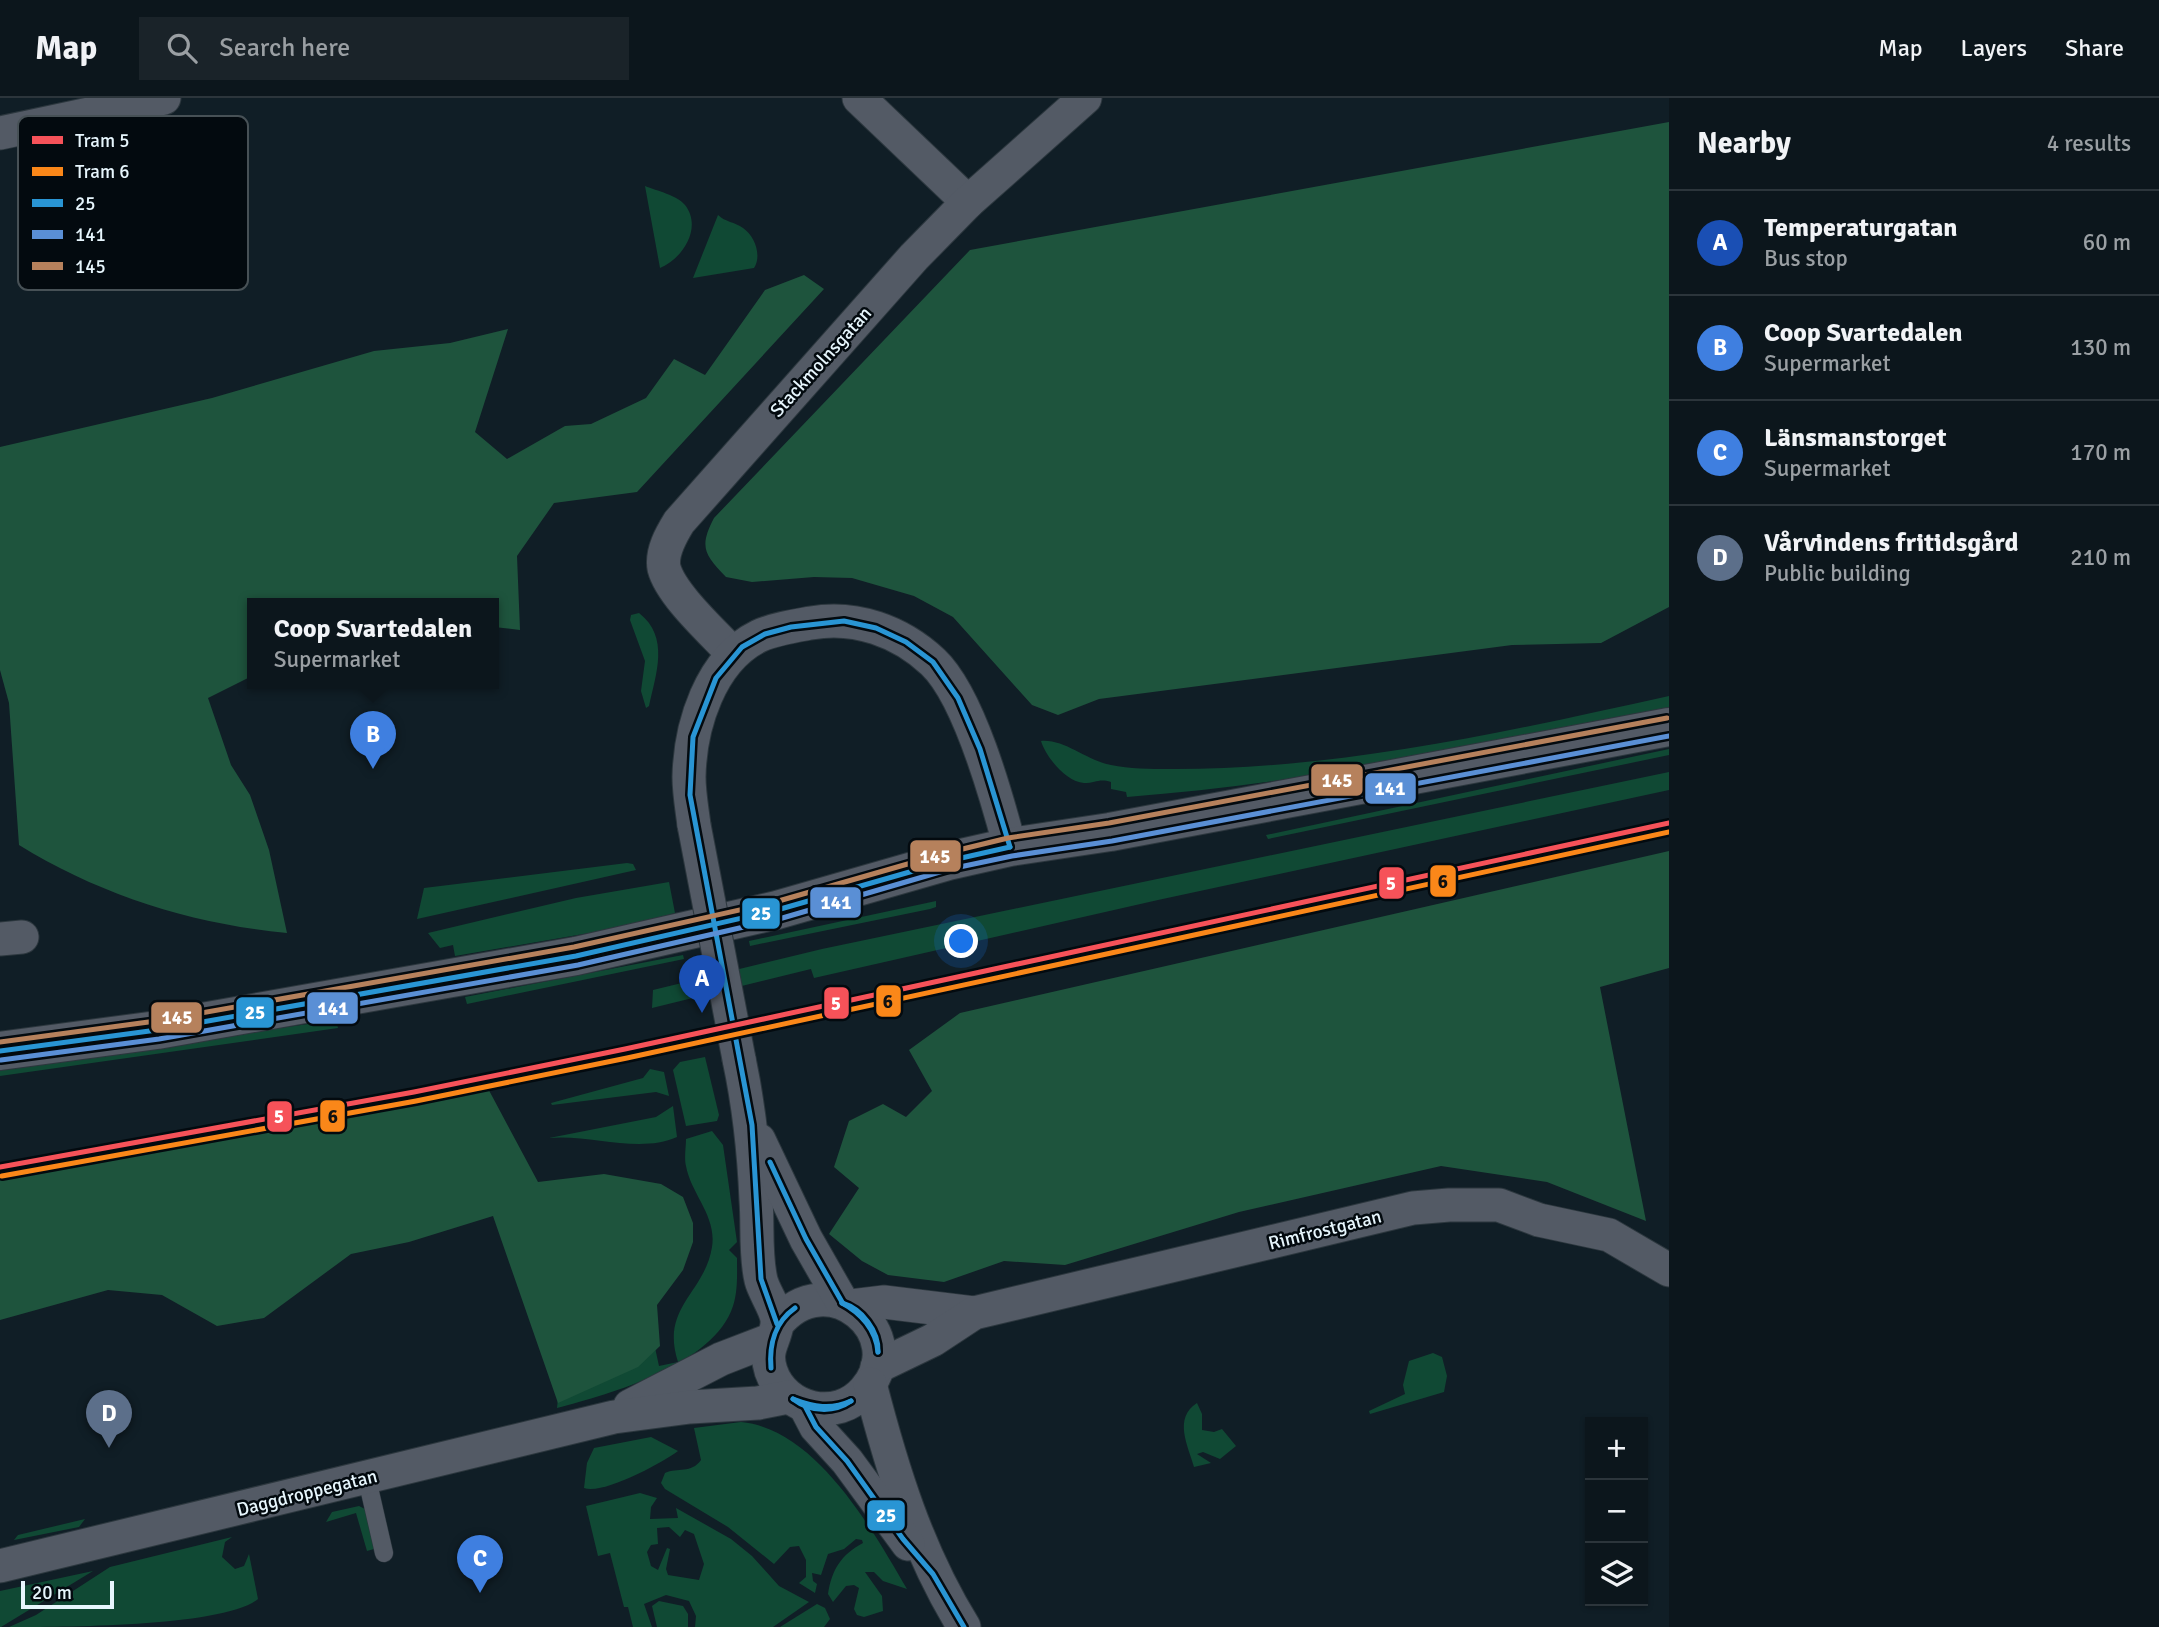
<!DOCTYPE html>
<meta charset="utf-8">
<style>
:root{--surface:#0c161c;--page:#1a2329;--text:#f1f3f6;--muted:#9a9fa3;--line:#2c353b;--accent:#9caab2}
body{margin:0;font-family:Signika,sans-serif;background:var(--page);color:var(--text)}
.controls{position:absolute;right:21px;bottom:21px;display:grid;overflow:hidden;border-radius:0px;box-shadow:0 2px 5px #0004}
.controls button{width:63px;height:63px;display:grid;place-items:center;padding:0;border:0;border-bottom:2px solid var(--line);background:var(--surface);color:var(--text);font:35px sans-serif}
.scale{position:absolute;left:21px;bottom:18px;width:93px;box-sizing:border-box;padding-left:7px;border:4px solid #e7f6fd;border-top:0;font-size:19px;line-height:24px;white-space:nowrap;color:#e7f6fd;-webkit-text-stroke:5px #030a0f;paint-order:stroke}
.you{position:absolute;left:962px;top:844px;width:24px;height:24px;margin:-18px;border:5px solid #fff;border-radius:50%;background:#1a73e8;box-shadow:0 0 0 10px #1a73e833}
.badge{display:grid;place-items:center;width:46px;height:46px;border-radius:50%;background:var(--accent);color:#fff;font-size:23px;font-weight:700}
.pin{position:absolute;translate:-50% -58px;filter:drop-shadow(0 2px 4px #0008)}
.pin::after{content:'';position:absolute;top:37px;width:24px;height:21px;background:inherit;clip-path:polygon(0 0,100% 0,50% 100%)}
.popup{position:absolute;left:247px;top:500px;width:252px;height:91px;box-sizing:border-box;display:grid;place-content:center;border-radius:0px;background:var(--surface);filter:drop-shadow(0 2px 5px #0005);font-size:23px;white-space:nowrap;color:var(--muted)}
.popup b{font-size:26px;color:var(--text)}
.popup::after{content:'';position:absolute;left:50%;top:100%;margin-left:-14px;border:14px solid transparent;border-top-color:var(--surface)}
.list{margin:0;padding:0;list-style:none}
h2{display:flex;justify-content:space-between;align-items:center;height:91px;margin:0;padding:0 28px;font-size:30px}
h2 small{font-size:23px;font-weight:400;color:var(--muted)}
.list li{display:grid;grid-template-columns:46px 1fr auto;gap:21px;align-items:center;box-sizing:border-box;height:105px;padding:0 28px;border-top:2px solid var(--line)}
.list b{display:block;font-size:26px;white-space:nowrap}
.list p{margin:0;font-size:23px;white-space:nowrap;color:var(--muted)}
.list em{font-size:23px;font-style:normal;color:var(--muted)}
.icon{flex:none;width:38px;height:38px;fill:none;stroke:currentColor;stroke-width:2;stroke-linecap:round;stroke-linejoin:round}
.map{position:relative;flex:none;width:1669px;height:1529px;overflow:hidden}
header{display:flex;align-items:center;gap:42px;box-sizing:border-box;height:98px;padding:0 35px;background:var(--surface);border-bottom:2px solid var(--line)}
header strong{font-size:33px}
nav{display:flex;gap:38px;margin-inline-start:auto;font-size:24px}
.search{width:490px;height:63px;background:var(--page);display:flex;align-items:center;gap:18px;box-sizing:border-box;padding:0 24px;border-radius:0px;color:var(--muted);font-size:26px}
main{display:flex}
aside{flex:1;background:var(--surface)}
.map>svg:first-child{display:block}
.green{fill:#104934;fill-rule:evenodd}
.forest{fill:#1e543d}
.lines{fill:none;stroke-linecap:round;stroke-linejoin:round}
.service-casing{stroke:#2c373e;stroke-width:19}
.minor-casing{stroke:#2c373e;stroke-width:35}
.tertiary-casing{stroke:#2c373e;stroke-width:40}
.service{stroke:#535a65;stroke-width:18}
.minor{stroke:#535a65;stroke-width:33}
.tertiary{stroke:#535a65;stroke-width:38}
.minor-bridge-casing{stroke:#2c373e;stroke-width:35;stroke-linecap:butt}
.minor-bridge{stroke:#535a65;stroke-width:33}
.bus-1-casing{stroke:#030a0f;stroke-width:10}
.bus-2-casing{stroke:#030a0f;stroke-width:10}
.bus-3-casing{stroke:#030a0f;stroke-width:10}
.bus-1{stroke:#2995d4;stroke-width:5}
.bus-2{stroke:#5a8fd5;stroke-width:5}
.bus-3{stroke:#b6815c;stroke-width:5}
.tram-1-casing{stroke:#030a0f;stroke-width:10}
.tram-2-casing{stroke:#030a0f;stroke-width:10}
.tram-1{stroke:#f65259;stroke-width:5}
.tram-2{stroke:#fa8719;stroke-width:5}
.labels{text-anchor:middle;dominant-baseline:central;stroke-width:5;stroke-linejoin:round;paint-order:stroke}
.street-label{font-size:19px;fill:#e7f6fd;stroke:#030a0f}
.key{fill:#030a0f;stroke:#475156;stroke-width:2}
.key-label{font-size:19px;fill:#e7f6fd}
.line-badge{stroke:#030a0f;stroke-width:2.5}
.badge-label{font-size:19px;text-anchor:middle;font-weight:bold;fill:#fff}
.pale-badge-label{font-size:19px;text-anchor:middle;font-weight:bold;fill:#111}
</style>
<header>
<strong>Map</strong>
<div class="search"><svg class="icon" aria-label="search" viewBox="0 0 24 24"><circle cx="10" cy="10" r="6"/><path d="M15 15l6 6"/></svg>Search here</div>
<nav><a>Map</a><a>Layers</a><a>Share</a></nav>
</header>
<main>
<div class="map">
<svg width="1669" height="1529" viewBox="0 0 1669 1529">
<rect width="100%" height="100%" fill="#101e26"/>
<g class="green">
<path d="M645,88C657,93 677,97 685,107C703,130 682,161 660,170Z"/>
<path d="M718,117C725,124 735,124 743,130C755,138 762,158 754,170L693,180Z"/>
<path d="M639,515C670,539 656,576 649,608L646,610L641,593L645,563L630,522L631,517Z"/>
<path d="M1669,598V614C1489,647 1310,685 1127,699L1126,694L1111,691V684C1099,680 1096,685 1084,685C1066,684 1046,659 1041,643C1065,641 1087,663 1111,667C1129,671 1151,671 1169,671C1337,672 1506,634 1669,598Z"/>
<polygon points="1669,651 1669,657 1268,741 1266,737"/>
<polygon points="1669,674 1669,692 1158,802 814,880 811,871 652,910 653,892 822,851"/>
<polygon points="627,765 633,766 636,772 417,821 424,790"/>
<polygon points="669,784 675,815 624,829 455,858 453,847 440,850 428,835 576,800"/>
<polygon points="936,803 936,809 930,811 750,848 749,843"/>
<polygon points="683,857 684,861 467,906 465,899"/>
<polygon points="336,922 338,930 0,978 0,970"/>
<polygon points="705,959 719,1017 717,1023 686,1028 673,972 680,964"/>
<polygon points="650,971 664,974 669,998 656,994 552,1007 551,1005 643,980"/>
<path d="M673,1008L677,1039C639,1056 590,1036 549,1040L656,1019Z"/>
<path d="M712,1033L723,1047L737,1144L729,1152L737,1160C737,1175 738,1193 733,1208C714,1267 610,1296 557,1310L558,1300L654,1245L659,1268L678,1264C660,1209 705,1195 712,1149C717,1118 691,1096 686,1068C684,1060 686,1049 686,1041Z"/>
<polygon points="1433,1255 1442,1259 1447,1278 1444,1294 1370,1316 1369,1313 1405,1296 1403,1287 1409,1263"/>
<path d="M1197,1305L1202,1316V1332L1214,1334L1222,1331L1236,1348L1220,1361L1203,1354L1197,1356L1211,1365L1194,1369C1188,1348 1173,1320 1197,1305Z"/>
<path d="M741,1324C816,1331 872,1431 907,1491L883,1483L874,1474H865L882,1498L883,1513L864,1519L857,1517L854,1511L859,1490L854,1487L846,1488L833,1504L828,1496C832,1471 841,1457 863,1445L862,1442L856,1441L844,1451L828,1456L821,1477L812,1475L813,1483L817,1486L815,1495L799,1485L806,1479V1462L799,1448L790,1449L774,1466L728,1429L665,1391L661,1385L665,1375C678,1369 691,1376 701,1362L694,1330Z"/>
<path d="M651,1339L678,1353C662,1365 603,1397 584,1390L587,1365L594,1350Z"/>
<path d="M640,1395L657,1400L651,1409L650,1421L678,1420L676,1410L731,1441L752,1458L779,1488L809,1504L773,1529H695L696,1518L689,1503L666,1497L644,1506L652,1529H633L628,1509H624L610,1455L598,1458L586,1408ZM669,1429L680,1439L685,1432L694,1436L704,1466L699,1482L668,1477L666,1471L670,1451L667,1450L658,1472L651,1468L647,1454L651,1447L658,1446L657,1430Z"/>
<polygon points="359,1408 365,1411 374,1451 367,1453 356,1415 326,1424 332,1414"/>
<polygon points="85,1421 79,1429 14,1442 18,1437"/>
<path d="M232,1439L225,1444L222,1459L235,1471L244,1468L249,1456L258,1501C224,1529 61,1529 9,1529L36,1517L110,1469Z"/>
<polygon points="93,1473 1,1529 0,1529 0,1493"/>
<polygon points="659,1503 683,1508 688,1516 688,1529 657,1529 652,1508"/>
<polygon points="817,1506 825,1510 830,1521 824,1529 780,1529"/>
</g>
<g class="forest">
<path d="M1669,24V509L1601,545L1512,547L1099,601L1058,617L1032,607L953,519L914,498L852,480L814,479L752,484L726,479C704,456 699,449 714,420L970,152Z"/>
<path d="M804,177L824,191L637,394L554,405L517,458L520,532L494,529V505H252V578L208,600L231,667L250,697L269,752L287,835C192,826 100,797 19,747L9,605L0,572V349L212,300L374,253L450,245L508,231L475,334L507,361L565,328L591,326L646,300L674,261L705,277L765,192Z"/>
<polygon points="1669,753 1669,870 1600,889 1646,1123 1547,1084 1441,1068 1239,1114 1065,1167 1004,1163 944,1184 888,1177 862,1163 829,1136 859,1090 834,1069 849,1023 883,1006 906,1019 932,993 909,952 960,915"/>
<polygon points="484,983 538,1084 604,1076 661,1086 683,1099 693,1125 693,1144 683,1172 657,1207 660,1248 638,1269 558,1305 493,1118 409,1144 351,1156 264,1220 217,1228 162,1197 108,1192 0,1222 0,1072"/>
</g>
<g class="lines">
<defs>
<polyline id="service" points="367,1381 384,1455"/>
<g id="minor">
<polyline points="859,0 968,104"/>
<polyline points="0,35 164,0"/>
<path d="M733,556C714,535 671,497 664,470C661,454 671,437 679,424L914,159L968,104L1085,0"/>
<path d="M694,727C692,711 689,695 689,679C690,628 710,562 759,538C774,531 794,528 811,525C855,517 900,533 933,564C969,598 997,700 1010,749"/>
<polyline points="0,841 22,839"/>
<path d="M739,961C749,1008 754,1054 756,1102C758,1128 755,1157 761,1182C764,1195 779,1214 777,1227C774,1245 764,1252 771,1273C784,1312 837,1325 865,1292C913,1237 828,1163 777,1226"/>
<polyline points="759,1042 806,1141 842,1204"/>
<polyline points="851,1208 884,1204 974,1215"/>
<polyline points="877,1269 933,1242 974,1215 1413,1110 1449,1107 1499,1107 1539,1122 1609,1137 1669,1172"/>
<path d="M870,1286C892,1371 917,1453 964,1529"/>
<polyline points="630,1308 721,1261 770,1242"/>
<polyline points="805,1308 816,1329 847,1363 908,1446"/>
<polyline points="0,1468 614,1319 690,1309 758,1305 788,1299"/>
</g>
<polyline id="tertiary" points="0,953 157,932 576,858 777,812 948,763 1010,749 1110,734 1669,629"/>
</defs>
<use href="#service" class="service-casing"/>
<use href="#minor" class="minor-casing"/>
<use href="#tertiary" class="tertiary-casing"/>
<use href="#service" class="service"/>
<use href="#minor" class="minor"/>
<use href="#tertiary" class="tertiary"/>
<defs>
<polyline id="minor-bridge" points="694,727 739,961"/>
</defs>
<use href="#minor-bridge" class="minor-bridge-casing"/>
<use href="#minor-bridge" class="minor-bridge"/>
<defs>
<g id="bus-1">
<polyline points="0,953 157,932 576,858 777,812 948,763 1010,749"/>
<polyline points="770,1064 806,1141 842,1204"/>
<path d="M842,1205C862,1211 879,1233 878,1254"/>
<path d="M842,1205C861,1215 876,1232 878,1254"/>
<polyline points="777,1226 761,1181 752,1027 690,697 693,639 716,580 742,549 765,536 791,529 844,523 876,530 906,544 933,564 958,600 980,651 1010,749"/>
<path d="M771,1270C769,1247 775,1224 795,1210"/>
<path d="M793,1301C814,1309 831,1312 851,1303"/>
<path d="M793,1301C810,1314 834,1315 851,1303"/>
<polyline points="805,1308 816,1329 847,1363 903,1441 933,1476 964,1529"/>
</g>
<polyline id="bus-2" points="1,962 159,941 578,867 779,821 950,771 1012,758 1112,743 1669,638"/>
<polyline id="bus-3" points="0,944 156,923 574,849 775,804 946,755 1008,740 1109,725 1667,620"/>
</defs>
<use href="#bus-1" class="bus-1-casing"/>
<use href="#bus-2" class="bus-2-casing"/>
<use href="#bus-3" class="bus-3-casing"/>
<use href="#bus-1" class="bus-1"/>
<use href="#bus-2" class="bus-2"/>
<use href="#bus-3" class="bus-3"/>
<defs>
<polyline id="tram-1" points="0,1069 414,994 625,951 1669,725"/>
<polyline id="tram-2" points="2,1078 416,1003 627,960 1669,734"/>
</defs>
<use href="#tram-1" class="tram-1-casing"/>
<use href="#tram-2" class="tram-2-casing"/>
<use href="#tram-1" class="tram-1"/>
<use href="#tram-2" class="tram-2"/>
</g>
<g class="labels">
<g class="street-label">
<text transform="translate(821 264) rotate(-48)">Stackmolnsgatan</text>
<text transform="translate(1325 1132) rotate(-14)">Rimfrostgatan</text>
<text transform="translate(307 1395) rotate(-14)">Daggdroppegatan</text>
</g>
</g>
<rect x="18" y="18" width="230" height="174" rx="10" class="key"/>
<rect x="32" y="38" width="31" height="8" fill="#f65259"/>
<rect x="32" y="69" width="31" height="9" fill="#fa8719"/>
<rect x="32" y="101" width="31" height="8" fill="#2995d4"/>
<rect x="32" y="132" width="31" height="9" fill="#5a8fd5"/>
<rect x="32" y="164" width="31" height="8" fill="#b6815c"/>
<g class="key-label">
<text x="75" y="49">Tram 5</text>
<text x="75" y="80">Tram 6</text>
<text x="75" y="112">25</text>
<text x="75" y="143">141</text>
<text x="75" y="175">145</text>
</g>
<g class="line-badge">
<rect x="1310" y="665" width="54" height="34" rx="7" fill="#b6815c"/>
<rect x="1364" y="674" width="53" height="33" rx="7" fill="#5a8fd5"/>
<rect x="909" y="741" width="53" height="34" rx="7" fill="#b6815c"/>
<rect x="1429" y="766" width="28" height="34" rx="7" fill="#fa8719"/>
<rect x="1378" y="768" width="27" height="34" rx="7" fill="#f65259"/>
<rect x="809" y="788" width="53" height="33" rx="7" fill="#5a8fd5"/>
<rect x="741" y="799" width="40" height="33" rx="7" fill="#2995d4"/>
<rect x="875" y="886" width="27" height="34" rx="7" fill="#fa8719"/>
<rect x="823" y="888" width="27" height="34" rx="7" fill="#f65259"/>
<rect x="306" y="893" width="53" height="34" rx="7" fill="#5a8fd5"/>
<rect x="235" y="898" width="40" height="33" rx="7" fill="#2995d4"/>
<rect x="150" y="903" width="53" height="33" rx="7" fill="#b6815c"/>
<rect x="319" y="1001" width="27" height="34" rx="7" fill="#fa8719"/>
<rect x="266" y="1002" width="27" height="33" rx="7" fill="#f65259"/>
<rect x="866" y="1401" width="40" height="33" rx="7" fill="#2995d4"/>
</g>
<g class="badge-label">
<text x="1337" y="689">145</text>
<text x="1390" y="697">141</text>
<text x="935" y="765">145</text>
<text x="1391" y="792">5</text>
<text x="836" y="811">141</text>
<text x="761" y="822">25</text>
<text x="836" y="912">5</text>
<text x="333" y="917">141</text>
<text x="255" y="921">25</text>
<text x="177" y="926">145</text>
<text x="279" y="1025">5</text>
<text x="886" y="1424">25</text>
</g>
<g class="pale-badge-label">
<text x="1443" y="790">6</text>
<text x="888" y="910">6</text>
<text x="333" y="1025">6</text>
</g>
</svg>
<div class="controls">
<button>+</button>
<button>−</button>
<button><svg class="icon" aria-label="layers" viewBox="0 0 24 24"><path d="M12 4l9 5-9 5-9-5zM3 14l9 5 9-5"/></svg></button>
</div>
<div class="scale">20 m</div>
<div class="you"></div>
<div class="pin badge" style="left:702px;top:915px;background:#1a4fb4">A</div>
<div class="pin badge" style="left:373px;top:671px;background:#3f7fe0">B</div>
<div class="popup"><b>Coop Svartedalen</b>Supermarket</div>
<div class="pin badge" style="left:480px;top:1495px;background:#3f7fe0">C</div>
<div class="pin badge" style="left:109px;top:1350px;background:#5c6f8a">D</div>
</div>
<aside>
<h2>Nearby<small>4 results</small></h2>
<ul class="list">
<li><span class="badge" style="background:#1a4fb4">A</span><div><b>Temperaturgatan</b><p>Bus stop</p></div><em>60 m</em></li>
<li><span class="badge" style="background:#3f7fe0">B</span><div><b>Coop Svartedalen</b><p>Supermarket</p></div><em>130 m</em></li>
<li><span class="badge" style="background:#3f7fe0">C</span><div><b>Länsmanstorget</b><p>Supermarket</p></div><em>170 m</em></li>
<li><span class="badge" style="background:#5c6f8a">D</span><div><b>Vårvindens fritidsgård</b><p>Public building</p></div><em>210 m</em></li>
</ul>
</aside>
</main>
